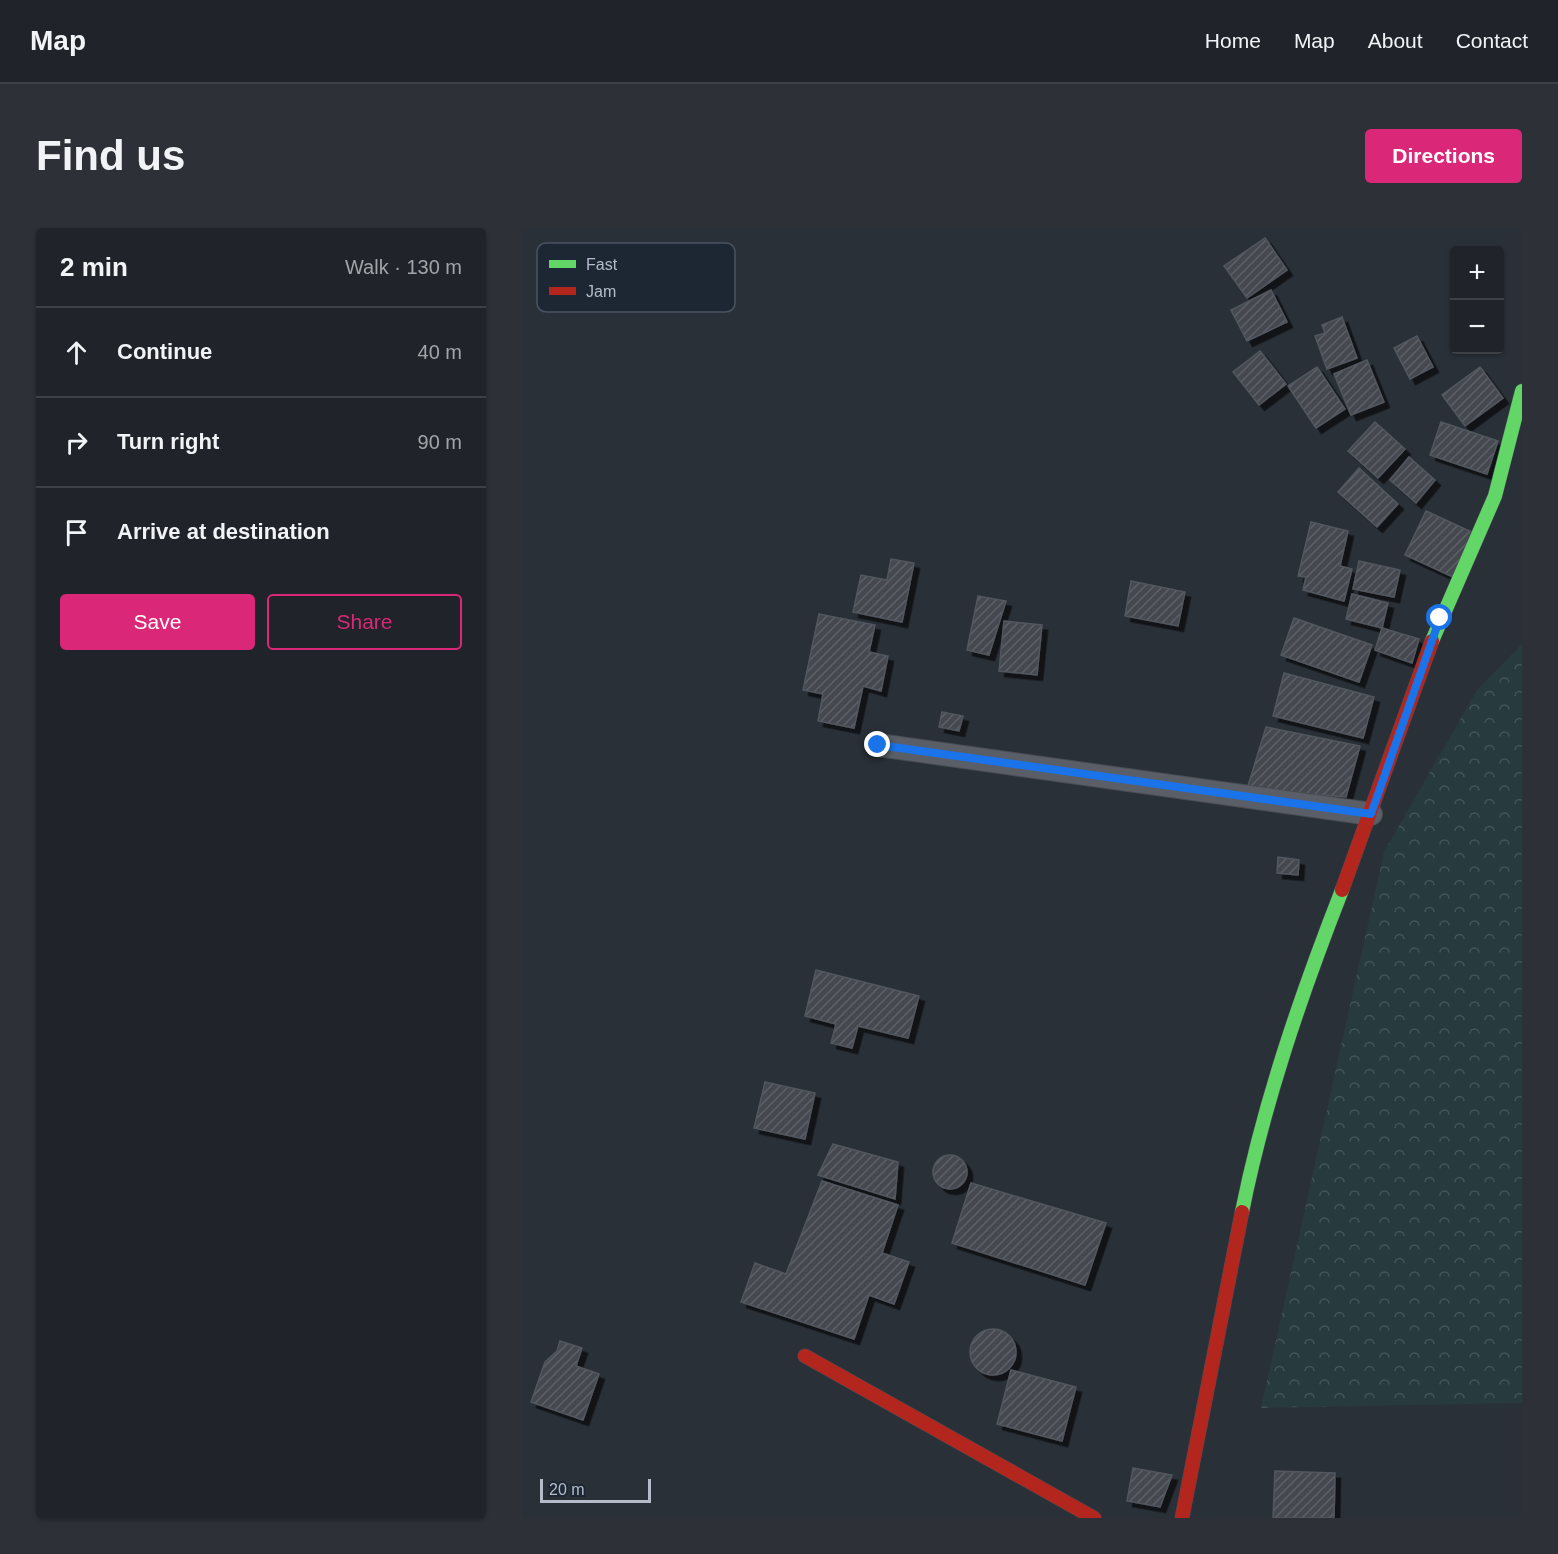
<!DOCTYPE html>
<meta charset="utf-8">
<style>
:root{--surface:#20242a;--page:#2d3036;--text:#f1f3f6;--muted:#a2a4a8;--line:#3d4147;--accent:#db2777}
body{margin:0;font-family:Helvetica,sans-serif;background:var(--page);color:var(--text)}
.controls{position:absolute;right:18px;top:18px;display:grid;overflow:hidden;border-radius:6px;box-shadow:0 2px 4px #0004}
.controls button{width:54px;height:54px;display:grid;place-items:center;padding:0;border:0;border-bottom:2px solid var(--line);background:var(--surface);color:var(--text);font:30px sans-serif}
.scale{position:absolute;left:18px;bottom:15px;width:111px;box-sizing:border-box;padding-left:6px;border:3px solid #b4bcc9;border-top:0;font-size:16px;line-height:21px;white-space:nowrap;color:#b4bcc9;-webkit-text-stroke:4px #1d2633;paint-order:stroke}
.stop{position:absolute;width:18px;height:18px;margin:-14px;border:4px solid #1a73e8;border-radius:50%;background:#fff}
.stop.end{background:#1a73e8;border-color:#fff;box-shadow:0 2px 6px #0008}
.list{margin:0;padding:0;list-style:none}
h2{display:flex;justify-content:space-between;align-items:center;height:78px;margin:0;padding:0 24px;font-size:26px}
h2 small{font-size:20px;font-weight:400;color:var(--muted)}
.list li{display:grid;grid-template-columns:39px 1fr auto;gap:18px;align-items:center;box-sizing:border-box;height:90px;padding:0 24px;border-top:2px solid var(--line)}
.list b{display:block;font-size:22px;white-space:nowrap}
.list em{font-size:20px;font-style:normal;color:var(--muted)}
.actions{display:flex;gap:12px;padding:18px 24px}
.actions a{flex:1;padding:14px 0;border:2px solid var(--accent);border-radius:6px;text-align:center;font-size:21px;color:var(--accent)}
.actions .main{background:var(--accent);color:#fff}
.icon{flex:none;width:33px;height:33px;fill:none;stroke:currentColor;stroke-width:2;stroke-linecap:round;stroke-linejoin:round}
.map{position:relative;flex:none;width:1000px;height:1290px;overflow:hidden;border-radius:6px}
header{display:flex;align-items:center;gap:36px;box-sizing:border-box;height:84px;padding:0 30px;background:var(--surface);border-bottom:2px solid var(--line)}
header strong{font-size:28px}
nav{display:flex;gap:33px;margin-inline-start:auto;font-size:21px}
.intro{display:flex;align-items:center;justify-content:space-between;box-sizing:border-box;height:144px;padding:0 36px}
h1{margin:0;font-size:42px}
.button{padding:15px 27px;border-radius:6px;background:var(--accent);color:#fff;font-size:21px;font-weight:700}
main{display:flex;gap:36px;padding:0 36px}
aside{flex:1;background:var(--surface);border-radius:6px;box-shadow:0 2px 4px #0004}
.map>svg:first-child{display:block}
.forest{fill:url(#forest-crowns)}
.building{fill:url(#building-hatch);stroke:#52575f;stroke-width:1.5;filter:url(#shadow)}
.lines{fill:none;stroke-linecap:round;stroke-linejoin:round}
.lane-casing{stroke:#484c53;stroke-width:24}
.fast-casing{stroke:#484c53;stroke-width:15}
.jam-casing{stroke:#484c53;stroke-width:15}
.lane{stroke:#5a5e66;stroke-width:22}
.fast{stroke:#63d668;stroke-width:14}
.jam{stroke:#b3261e;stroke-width:14}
.route{stroke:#1a73e8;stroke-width:8}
.key{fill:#1d2633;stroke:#4a5360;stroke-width:1.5}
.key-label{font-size:16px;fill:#b4bcc9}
</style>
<header>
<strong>Map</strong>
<nav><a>Home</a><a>Map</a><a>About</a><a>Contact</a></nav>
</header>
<div class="intro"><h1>Find us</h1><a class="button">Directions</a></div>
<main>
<aside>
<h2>2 min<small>Walk · 130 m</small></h2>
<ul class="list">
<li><svg class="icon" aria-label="ahead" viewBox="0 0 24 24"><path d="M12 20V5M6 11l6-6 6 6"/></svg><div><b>Continue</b></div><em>40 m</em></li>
<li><svg class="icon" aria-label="right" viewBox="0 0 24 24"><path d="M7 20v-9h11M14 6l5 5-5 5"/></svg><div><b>Turn right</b></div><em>90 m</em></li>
<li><svg class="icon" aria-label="arrive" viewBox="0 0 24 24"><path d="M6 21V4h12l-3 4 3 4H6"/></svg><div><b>Arrive at destination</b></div></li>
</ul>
<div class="actions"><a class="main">Save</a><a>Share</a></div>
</aside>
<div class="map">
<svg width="1000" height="1290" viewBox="0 0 1000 1290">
<defs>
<pattern id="forest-crowns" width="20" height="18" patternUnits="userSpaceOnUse" patternTransform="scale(1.5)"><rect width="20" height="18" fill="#273a3e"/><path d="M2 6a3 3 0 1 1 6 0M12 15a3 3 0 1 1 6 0" fill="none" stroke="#445559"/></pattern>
<pattern id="building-hatch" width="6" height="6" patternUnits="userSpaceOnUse" patternTransform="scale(1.5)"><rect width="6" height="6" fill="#444950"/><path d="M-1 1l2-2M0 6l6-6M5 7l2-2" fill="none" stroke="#5d6168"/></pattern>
<filter id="shadow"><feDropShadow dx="5.5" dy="5.5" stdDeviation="0" flood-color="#0009"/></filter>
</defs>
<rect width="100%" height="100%" fill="#2a3038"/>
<polygon class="forest" points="1000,416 1000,1175 739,1180 862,624 955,462"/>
<g class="building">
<polygon points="743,10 765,42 725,70 702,38"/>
<polygon points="749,62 765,94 725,113 709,82"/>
<polygon points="820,89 835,130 805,141 793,108 803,105 800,97"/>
<polygon points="895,108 911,139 888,151 872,120"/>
<polygon points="738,123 764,156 737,177 711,144"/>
<polygon points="845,132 862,174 829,187 812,146"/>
<polygon points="795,139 823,181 794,200 766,158"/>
<polygon points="958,139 981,170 943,198 920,167"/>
<polygon points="853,194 883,221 856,250 826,223"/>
<polygon points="919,194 976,213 965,246 908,227"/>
<polygon points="887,229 913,252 894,275 868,252"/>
<polygon points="837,240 876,276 855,299 816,264"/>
<polygon points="904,283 952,305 931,349 883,327"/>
<polygon points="789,294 826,303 818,338 830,341 822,373 781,362 784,349 776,348"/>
<polygon points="369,331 392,335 380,394 331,384 339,347 365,352"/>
<polygon points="837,333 878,342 872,369 831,361"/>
<polygon points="609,353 663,364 656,398 603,388"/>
<polygon points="830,366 866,375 860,400 824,391"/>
<polygon points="456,368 484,373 467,427 445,422"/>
<polygon points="297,386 353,397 347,424 366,428 359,463 341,458 332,500 296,493 301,466 281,462"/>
<polygon points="772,390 850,417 837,454 759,427"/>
<polygon points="482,393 520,397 515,447 477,443"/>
<polygon points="860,400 897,411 890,435 853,422"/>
<polygon points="762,445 852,469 841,510 751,488"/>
<polygon points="420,484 441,488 437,503 417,499"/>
<polygon points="744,499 838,518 824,569 725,561"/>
<polygon points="756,629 777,632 776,647 755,645"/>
<polygon points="294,742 397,768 386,810 336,798 330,820 309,815 314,796 283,788"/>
<polygon points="243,854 293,865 283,911 232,900"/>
<polygon points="311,916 376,934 373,971 296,947"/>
<circle cx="428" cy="944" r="17"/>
<polygon points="300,953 376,977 360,1025 387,1034 372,1076 347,1067 332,1111 219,1074 233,1035 264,1046"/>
<polygon points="449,955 584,995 563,1057 430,1015"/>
<circle cx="471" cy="1124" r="23"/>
<polygon points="38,1113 60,1120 54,1138 77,1146 61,1192 9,1174 23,1134 35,1123"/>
<polygon points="489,1142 554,1159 540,1213 475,1196"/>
<polygon points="611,1240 650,1247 638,1279 605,1273"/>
<polygon points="753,1243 813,1245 812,1290 751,1290"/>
</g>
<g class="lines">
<defs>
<polyline id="lane" points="356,517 849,586"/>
<g id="fast">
<polyline points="910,413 973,268 1000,163"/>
<path d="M720,984C742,874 779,767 820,662"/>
</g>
<g id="jam">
<polyline points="820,662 910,413"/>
<polyline points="283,1128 572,1290"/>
<polyline points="660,1290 720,984"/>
</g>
</defs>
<use href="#lane" class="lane-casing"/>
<use href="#fast" class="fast-casing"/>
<use href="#jam" class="jam-casing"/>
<use href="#lane" class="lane"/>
<use href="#fast" class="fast"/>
<use href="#jam" class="jam"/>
</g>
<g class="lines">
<polyline class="route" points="356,517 849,586 918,390"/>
</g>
<rect x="15" y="15" width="198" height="69" rx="9" class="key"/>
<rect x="27" y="32" width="27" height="8" fill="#63d668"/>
<rect x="27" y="59" width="27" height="8" fill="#b3261e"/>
<g class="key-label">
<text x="64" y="42">Fast</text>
<text x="64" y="69">Jam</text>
</g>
</svg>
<div class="controls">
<button>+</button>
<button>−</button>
</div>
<div class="scale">20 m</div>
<div class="stop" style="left:918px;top:390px"></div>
<div class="stop end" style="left:356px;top:517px"></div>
</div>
</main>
